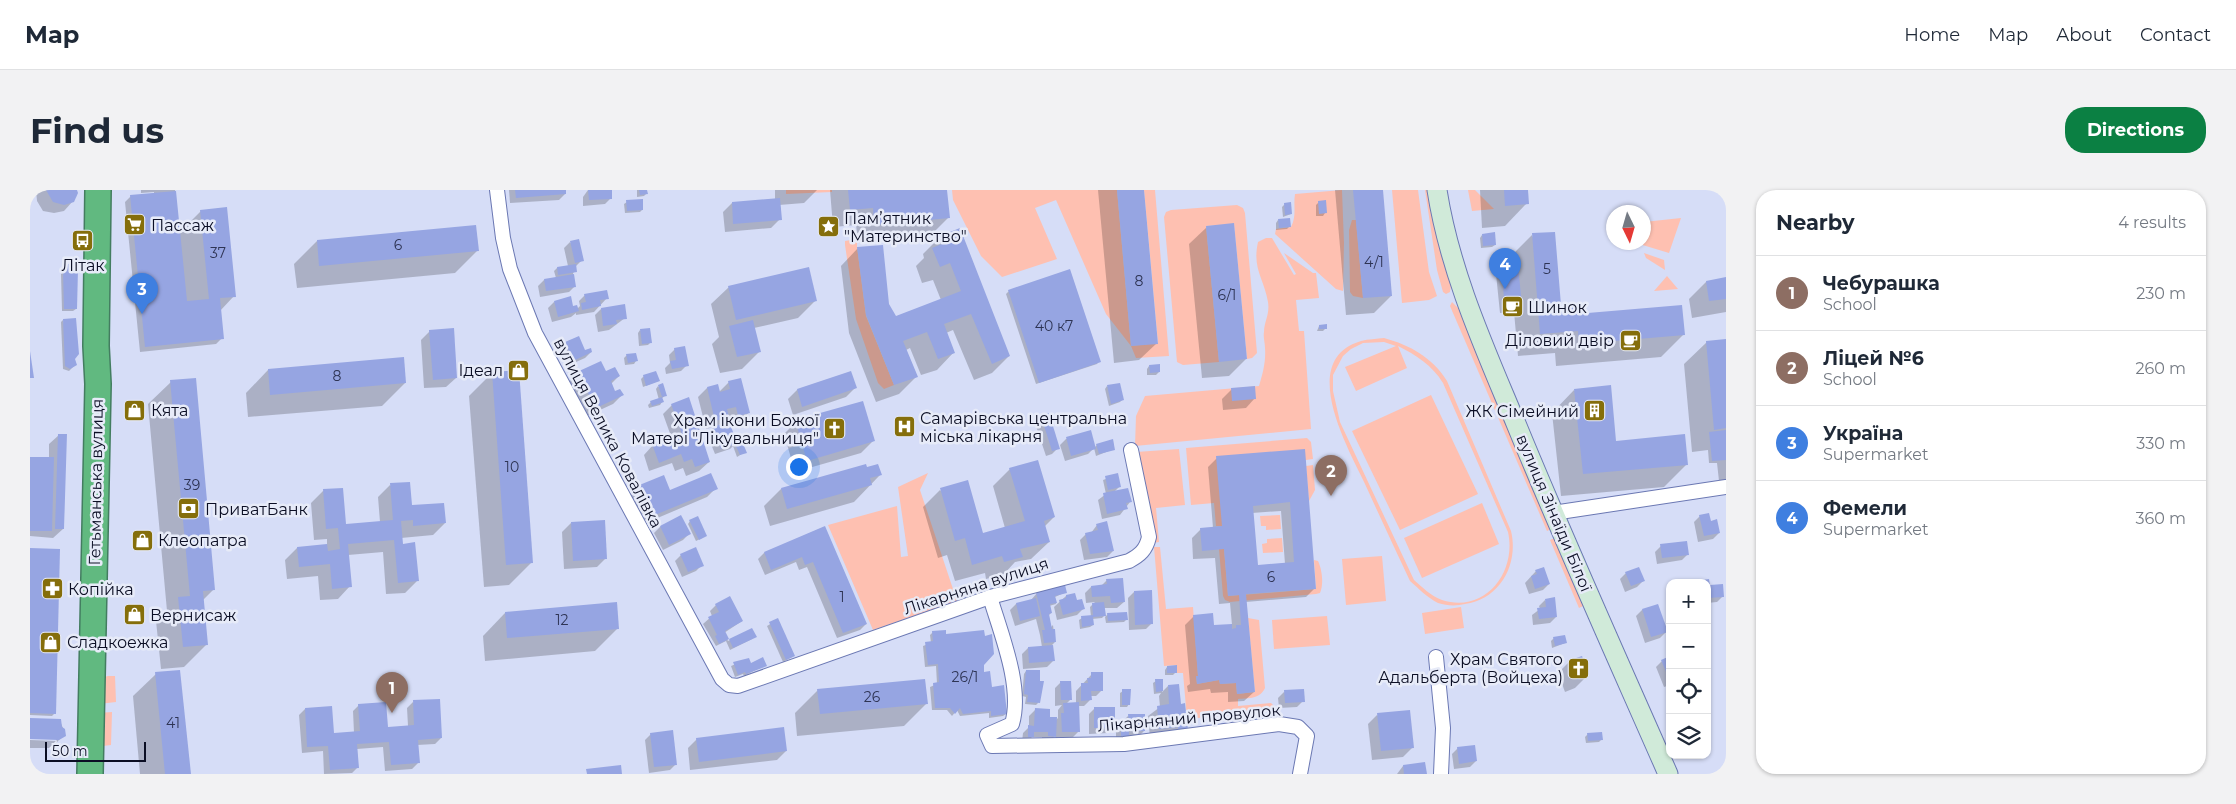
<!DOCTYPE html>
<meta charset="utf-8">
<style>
:root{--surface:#fff;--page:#f2f2f3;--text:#1f2937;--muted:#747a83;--line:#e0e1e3;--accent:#0b8043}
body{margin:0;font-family:Montserrat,sans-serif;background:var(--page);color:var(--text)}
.controls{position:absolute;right:15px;bottom:15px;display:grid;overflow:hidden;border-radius:10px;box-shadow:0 1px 4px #0004}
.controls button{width:45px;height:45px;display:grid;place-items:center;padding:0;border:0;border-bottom:1px solid var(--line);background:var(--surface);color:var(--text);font:25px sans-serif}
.compass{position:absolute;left:1576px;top:15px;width:45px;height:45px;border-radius:50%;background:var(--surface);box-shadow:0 1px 4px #0004;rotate:175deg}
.scale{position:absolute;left:15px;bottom:12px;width:101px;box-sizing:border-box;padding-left:5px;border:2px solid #0b0e24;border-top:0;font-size:14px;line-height:18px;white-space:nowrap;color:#0b0e24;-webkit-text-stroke:4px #e7ebf8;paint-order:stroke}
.you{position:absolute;left:768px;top:276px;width:18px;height:18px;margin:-12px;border:4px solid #fff;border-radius:50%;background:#1a73e8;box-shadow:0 0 0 8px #1a73e833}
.badge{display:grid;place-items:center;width:32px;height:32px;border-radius:50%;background:var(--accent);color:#fff;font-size:16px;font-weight:700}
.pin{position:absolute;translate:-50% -41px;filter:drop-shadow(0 1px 2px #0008)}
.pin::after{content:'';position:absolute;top:26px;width:18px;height:15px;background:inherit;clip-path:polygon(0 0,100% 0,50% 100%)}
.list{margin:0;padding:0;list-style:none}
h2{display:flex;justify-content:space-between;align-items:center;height:65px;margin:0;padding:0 20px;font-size:21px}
h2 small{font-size:16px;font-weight:400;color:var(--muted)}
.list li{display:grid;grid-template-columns:32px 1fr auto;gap:15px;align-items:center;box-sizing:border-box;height:75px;padding:0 20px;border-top:1px solid var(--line)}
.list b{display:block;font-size:19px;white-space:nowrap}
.list p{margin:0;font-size:16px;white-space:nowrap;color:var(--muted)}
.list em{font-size:16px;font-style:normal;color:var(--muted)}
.icon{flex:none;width:28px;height:28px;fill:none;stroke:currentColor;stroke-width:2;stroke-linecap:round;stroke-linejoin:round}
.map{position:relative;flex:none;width:1696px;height:584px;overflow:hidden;border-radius:20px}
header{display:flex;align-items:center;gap:30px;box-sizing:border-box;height:70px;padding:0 25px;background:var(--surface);border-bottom:1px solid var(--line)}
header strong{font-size:24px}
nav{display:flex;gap:28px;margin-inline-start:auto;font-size:18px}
.intro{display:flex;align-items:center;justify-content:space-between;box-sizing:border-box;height:120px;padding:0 30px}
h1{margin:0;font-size:35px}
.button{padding:12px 22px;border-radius:20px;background:var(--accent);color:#fff;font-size:18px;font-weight:700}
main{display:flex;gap:30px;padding:0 30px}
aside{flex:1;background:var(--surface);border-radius:20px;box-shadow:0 1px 4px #0004}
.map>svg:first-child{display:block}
.green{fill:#fec0b1;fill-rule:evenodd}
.shadow{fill:#0003;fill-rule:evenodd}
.building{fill:#96a5e2;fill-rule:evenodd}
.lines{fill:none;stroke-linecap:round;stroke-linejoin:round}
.street-casing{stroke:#6b78b3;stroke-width:16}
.secondary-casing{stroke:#6b78b3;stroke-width:21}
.highway-casing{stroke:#437d60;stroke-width:28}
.street{stroke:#fff;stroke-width:14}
.secondary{stroke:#d0ead9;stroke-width:19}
.highway{stroke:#61b980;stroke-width:25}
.labels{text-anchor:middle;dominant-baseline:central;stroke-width:5;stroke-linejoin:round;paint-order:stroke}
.number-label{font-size:14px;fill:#2e3454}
.poi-label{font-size:16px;fill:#0b0e24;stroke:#e7ebf8;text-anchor:start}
.street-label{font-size:16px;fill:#0b0e24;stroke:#e7ebf8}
</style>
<header>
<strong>Map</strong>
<nav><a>Home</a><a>Map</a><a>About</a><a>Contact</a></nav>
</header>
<div class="intro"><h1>Find us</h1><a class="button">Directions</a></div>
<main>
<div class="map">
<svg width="1696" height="584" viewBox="0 0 1696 584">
<rect width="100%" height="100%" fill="#d6ddf7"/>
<g class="green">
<polygon points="756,0 802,0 802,2 756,4"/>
<polygon points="922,0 1087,0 1101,156 1128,153 1114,0 1125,0 1139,166 1106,168 1101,156 1076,124 1026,10 1005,18 1027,69 972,87 951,66 923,10"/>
<path d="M1312,0L1314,53L1313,101L1306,99L1245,44L1246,39L1261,37C1267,25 1263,16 1265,4Z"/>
<polygon points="1362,0 1388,0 1399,82 1407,106 1399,110 1372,113"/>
<polygon points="1395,0 1400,0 1409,53 1421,95 1420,102 1416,104 1413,102 1407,80"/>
<polygon points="1438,0 1445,0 1464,19 1442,21"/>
<polygon points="1207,15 1213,18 1215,23 1227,163 1222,168 1217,169 1204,34 1176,36 1189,172 1153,175 1147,172 1134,27 1136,22 1141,20"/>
<polygon points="1651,28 1639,63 1606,53 1614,52 1614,32"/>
<polygon points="1322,30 1326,30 1333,108 1323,106 1320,102 1319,40"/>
<polygon points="838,47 840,50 827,53 827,57 836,126 864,195 854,199 848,193 826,129 815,55 815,51"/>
<path d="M1236,48H1242L1264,85L1266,84L1254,63L1283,83H1286L1289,108L1266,110L1269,141H1274L1281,239L1105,256L1106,226L1115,206L1229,196C1233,183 1236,171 1235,158C1235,153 1233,147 1234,142C1234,132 1240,124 1238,112C1234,88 1222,79 1228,52Z"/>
<polygon points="1614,63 1634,70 1635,80 1616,68"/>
<polygon points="1637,86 1648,99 1624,101"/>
<polygon points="1422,112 1428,118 1523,338 1517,341 1420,116"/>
<path d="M1354,148C1380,155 1403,168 1417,191L1481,341C1489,374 1470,409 1435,414C1427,416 1417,416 1408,413C1398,408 1389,399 1380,391C1365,359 1350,327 1335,294C1318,258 1267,170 1331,151C1338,149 1347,149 1354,148ZM1354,152L1366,156L1315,177L1326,201L1377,178L1368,156C1386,165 1402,175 1413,193L1478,342C1487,382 1455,424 1412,410C1401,406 1392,397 1384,390L1310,232L1303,201V185L1313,166L1321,159L1333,153Z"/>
<polygon points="1401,205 1448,304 1370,340 1322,241"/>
<polygon points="1277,248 1281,252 1283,269 1276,270 1192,336 1186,336 1184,313 1161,315 1156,258"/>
<polygon points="1149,259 1155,315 1126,318 1129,352 1123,353 1106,262"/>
<polygon points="1283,275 1285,300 1279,311 1276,276"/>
<polygon points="898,283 890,300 927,411 843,440 798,335 867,316 871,367 878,366 868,297"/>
<polygon points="1452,313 1469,354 1392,388 1374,348"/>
<polygon points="1250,325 1251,339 1236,340 1236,336 1231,336 1230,326"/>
<polygon points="1527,347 1555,415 1549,418 1520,350"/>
<polygon points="1252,348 1253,362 1233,363 1232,354 1237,353 1237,349"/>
<path d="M1124,357H1130L1136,419L1163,417L1168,486H1166L1167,494L1189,490L1190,494L1206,493L1207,504L1225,502L1218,428L1229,430L1235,498C1230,509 1219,508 1208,509V516L1241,513L1249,521L1157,529L1153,483H1147V475L1134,476Z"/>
<path d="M1189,359H1194L1198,406L1286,399L1284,370L1288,371C1292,379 1294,394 1290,403L1286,404L1200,412L1195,410L1193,406Z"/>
<polygon points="1352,366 1356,411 1316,415 1312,369"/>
<polygon points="1431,417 1434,438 1395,444 1392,423"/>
<polygon points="1297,426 1300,455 1244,459 1242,430"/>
<polygon points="78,486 85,486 86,512 69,514 74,487"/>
<polygon points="82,522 81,555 73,556 69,553 68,523"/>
</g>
<g class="shadow">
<polygon points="6,0 46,0 43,11 34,21 24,23 13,21 7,11"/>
<polygon points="111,0 145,0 149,43 171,21 204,106 190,121 192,148 186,154 110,162 95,12 101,6 124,4 124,2 111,3"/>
<polygon points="479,0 535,0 535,4 529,10 480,13"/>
<polygon points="558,0 581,0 581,8 575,14 553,16 553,7"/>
<polygon points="607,0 616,0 616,4 614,6 607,7"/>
<polygon points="745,0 787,0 774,13 749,15 750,29 741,38 695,42 693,22 702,13 745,10"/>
<polygon points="800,0 916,0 918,28 901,45 828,51 826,35 803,37"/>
<polygon points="1068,0 1113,0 1127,153 1109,170 1084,173"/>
<polygon points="1305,0 1352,0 1361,106 1344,123 1316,125"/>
<polygon points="1450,0 1496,0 1497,13 1475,36 1452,38"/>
<polygon points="597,12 612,20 610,22 595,23 594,14"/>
<polygon points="1289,12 1295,23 1293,26 1286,26 1286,15"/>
<polygon points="1255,14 1261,24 1253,27 1252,17"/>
<polygon points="1248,30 1260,36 1257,39 1246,40 1246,33"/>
<polygon points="1177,37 1216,169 1199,186 1172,188 1159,54"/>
<polygon points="929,40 979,166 962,183 944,190 923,140 916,143 924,162 907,180 891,185 880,158 876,160 887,186 869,204 846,212 819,143 811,76 828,58 865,127 911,110 903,90 892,93 886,76 894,68 893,64 910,47"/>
<polygon points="1452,45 1465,55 1462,57 1451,58 1450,48"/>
<polygon points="1502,45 1530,117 1545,125 1653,145 1631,167 1526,176 1525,163 1488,166 1484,122 1470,123 1466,84 1472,78 1480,77 1480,67"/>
<polygon points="287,51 448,60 425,83 267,98 264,74"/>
<polygon points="540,52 552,70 545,77 545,81 543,83 545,96 539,102 510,107 508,96 514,90 526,88 524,81 527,78 538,76 534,58"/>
<polygon points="40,75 46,119 43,121 32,121 31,84"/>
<polygon points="1696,89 1696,122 1662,128 1659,109 1676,92"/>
<polygon points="699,97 785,111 768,128 724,138 730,161 712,179 690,183 682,154 689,147 681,114"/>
<polygon points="979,101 1069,171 1067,174 1006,194 976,104"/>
<polygon points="555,105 577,108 564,122 546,125 546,123 541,127 522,132 518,118 524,112 547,119 550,116 549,111"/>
<polygon points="571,119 595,128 579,140 568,142 565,125"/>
<polygon points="33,130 45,175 39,181 33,179 31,132"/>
<polygon points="1289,136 1296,138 1293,141 1287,141"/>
<polygon points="610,140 621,152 618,155 609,156 608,143"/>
<polygon points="400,141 426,188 416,197 394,198 391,150"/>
<polygon points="1696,150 1696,290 1689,291 1687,273 1679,273 1678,260 1662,262 1654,174 1677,152"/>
<polygon points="536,154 554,162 561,162 555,168 537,176 530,160"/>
<polygon points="645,159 657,175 651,181 636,184 635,178 640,173 639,165"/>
<polygon points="597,165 606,171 604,174 595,175 594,168"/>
<polygon points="1119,176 1129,182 1126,185 1117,185 1117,179"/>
<polygon points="238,180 375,193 352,216 218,227 216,203"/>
<polygon points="462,183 502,372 479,395 454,397 439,206"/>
<polygon points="548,183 576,183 589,186 581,194 585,203 592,205 583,214 557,226 539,192"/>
<polygon points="820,183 825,198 816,207 763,225 758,209 767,200"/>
<polygon points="614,186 628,191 613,197 611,189"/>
<polygon points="141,192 184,399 173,410 177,454 154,477 131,479 126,431 137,421 118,214"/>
<path d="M699,192L719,222L710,232L699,234L706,253L700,259L685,264L677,244L684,237L676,239L668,207L677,198L687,195L689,202ZM697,227L699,233L688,236Z"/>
<polygon points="628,196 636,205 631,209 632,212 630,215 619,218 618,215 621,212 629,210 626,199"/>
<polygon points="1077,196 1093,209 1090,212 1079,216 1075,199"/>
<polygon points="1224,198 1225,208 1216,218 1193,220 1192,209 1201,200"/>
<polygon points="1544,200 1585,252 1657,274 1634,297 1531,306 1522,223"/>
<polygon points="642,215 679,272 669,281 656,286 653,278 645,281 642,273 619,281 614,265 623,255 642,249 633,224"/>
<polygon points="1011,227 1028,258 1022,264 1016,266 1005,233"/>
<polygon points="766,232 843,251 831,263 765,282 754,244"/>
<polygon points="1060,242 1064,258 1067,255 1084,259 1066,266 1064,258 1058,264 1035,271 1030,255 1036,249"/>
<polygon points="29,245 33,339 23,348 0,346 0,268 19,268 19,254"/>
<polygon points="712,253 715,262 707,267 703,256"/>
<path d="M1274,261L1285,398L1276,407L1216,412L1224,502L1214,511L1198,512V502L1181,503L1180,499L1158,502L1157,496L1160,494L1155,435L1164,426L1183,437L1202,435L1200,413L1189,414L1185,368L1163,369L1162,348L1171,339L1183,338L1178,277L1187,268ZM1251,321L1255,374L1227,376L1222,323Z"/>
<polygon points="836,275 836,278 850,285 824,312 740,336 734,316 751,299"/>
<polygon points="980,279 1024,327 1014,337 1019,352 1001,369 985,372 974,384 956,389 955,383 925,391 917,365 908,368 893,317 910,300 953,345 975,338 963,296"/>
<polygon points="1087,285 1090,296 1084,302 1100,312 1090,325 1072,329 1068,310 1076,304 1073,290"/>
<polygon points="360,295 381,317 415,333 403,345 371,348 372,355 387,391 375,403 356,404 353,362 318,365 320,396 308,409 290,410 288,386 257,389 255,370 267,358 297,356 297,349 284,350 281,313 293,301 312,299 315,335 350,332 348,307"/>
<polygon points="608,297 639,301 686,298 677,307 611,335 599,306"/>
<polygon points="1670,326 1680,332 1689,343 1683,349 1668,352 1664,332"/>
<polygon points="651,327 659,344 653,350 633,360 624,343 630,337"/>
<polygon points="660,331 672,348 666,351 658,334"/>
<polygon points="541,333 576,368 567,377 534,379 532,342"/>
<polygon points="1067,335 1083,361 1077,367 1054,370 1050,350 1056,344 1061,343"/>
<polygon points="794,337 836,434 830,440 807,448 777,377 769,380 766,372 735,385 728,369 734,363"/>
<polygon points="1631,356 1658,364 1652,370 1627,374 1625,362"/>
<polygon points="0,360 25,523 22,526 0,525"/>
<polygon points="651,365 672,375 666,381 652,387 645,371"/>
<polygon points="1506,381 1519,394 1513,400 1499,404 1495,393"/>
<polygon points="1596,383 1613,391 1607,397 1595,402 1590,389"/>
<polygon points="1077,390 1094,412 1087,418 1074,418 1074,426 1072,428 1062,429 1063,435 1060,437 1050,439 1049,430 1052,428 1061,427 1060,417 1065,412 1056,413 1055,403 1061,397 1071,396"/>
<polygon points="1678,390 1678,396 1693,406 1687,412 1677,413 1677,393 1654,393"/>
<polygon points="1036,402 1025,407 1026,414 1019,416 1021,423 1018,426 1021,437 1023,435 1025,452 1020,457 1023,471 1017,477 993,479 992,464 998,458 1012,457 1010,445 1006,429 985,436 980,420 986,414 1001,410 1007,403"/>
<polygon points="1104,402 1122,433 1116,439 1099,440 1098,408"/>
<polygon points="1036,406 1053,419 1047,425 1027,430 1024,417"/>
<polygon points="699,408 712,431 694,443 698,451 722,439 722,449 700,460 696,451 686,456 673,434 682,426 680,421 686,415"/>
<polygon points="1515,410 1526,427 1520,433 1503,435 1502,425 1510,419 1509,416"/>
<polygon points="1628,415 1636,442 1630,448 1615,453 1606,426 1612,420"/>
<polygon points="475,423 588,438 565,461 455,471 453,446"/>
<polygon points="1078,424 1096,430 1094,432 1076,433 1075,427"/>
<polygon points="747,430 764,466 753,472 737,436"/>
<polygon points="903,442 915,446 952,474 953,483 976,524 973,526 959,528 959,523 930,526 927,520 922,526 917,520 902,520 900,497 907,494 906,476 895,477 893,456 901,453 900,445"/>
<polygon points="1524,448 1535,453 1522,458 1521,451"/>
<polygon points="1551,468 1557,486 1545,498 1535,502 1528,483 1540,471"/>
<polygon points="1640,468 1640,495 1634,497 1626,477 1632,471"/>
<polygon points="718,469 720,474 735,475 714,486 713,484 705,487 701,476"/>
<polygon points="1137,477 1146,482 1143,485 1135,485 1135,480"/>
<polygon points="149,481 159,584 110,584 103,506 126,484"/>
<polygon points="996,481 1008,513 1006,515 995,514 996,507 992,506 994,484"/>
<polygon points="1062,484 1072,500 1066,506 1060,506 1060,510 1054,516 1048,516 1049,541 1043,547 1026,548 1026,545 1019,552 1012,552 1012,547 1002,547 997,552 992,552 993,543 999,537 999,526 1005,520 1025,531 1028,528 1028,520 1032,515 1025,516 1025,498 1031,492 1041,509 1036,514 1046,514 1046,501"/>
<polygon points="1132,490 1132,502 1138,496 1149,515 1156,539 1120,548 1118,526 1130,517 1129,506 1131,503 1124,504 1123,493 1126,491"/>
<polygon points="788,500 896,514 874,536 767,546 765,523"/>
<polygon points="1093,501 1099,514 1097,517 1090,517 1090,503"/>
<polygon points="1254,502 1273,511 1267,517 1249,518 1248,508"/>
<polygon points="383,512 411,548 405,554 387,555 388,573 382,579 355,581 353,557 327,559 328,577 322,583 294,584 293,561 272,563 269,525 275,519 302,545 324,543 323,521 329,515 357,538 378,536 377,518"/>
<polygon points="1065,518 1084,537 1078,543 1059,544 1059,524"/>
<polygon points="1099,525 1114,541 1108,547 1086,551 1086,541 1093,535 1093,531"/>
<polygon points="1347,525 1383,557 1373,567 1342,570 1338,534"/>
<polygon points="0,530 30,531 35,543 22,558 0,558 0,550 26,551 26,548 0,548"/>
<polygon points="621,544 646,574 640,580 619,583 615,550"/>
<polygon points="1558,544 1572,549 1569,552 1556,553 1555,547"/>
<polygon points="667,549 756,561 747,570 660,580 658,558"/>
<polygon points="1428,558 1446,571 1440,577 1424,579 1422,564"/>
<polygon points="1394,573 1396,584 1367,584 1373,576"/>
</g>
<g class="building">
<polygon points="16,0 47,0 48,3 44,12 34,15 23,12"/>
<polygon points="485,0 536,0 536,4 486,8"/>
<polygon points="558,0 582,0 582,9 559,10"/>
<polygon points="609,0 617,0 618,4 610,5"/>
<polygon points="818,0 917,0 920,28 844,35 843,18 820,20"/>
<polygon points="1087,0 1114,0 1128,154 1101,156"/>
<polygon points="1323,0 1353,0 1362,106 1333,108"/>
<polygon points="1474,0 1498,0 1499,14 1475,16"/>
<polygon points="146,1 157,111 179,109 170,20 197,17 206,107 190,108 194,149 115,157 100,5"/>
<polygon points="750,8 752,30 703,34 702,12"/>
<polygon points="613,9 613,20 597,21 596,10"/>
<polygon points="1296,10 1297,23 1289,24 1288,11"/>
<polygon points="1261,12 1262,24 1255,25 1254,13"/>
<polygon points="1260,28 1261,37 1249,38 1248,29"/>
<polygon points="1204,33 1217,169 1189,172 1176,36"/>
<polygon points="446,35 449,61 289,76 287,50"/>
<polygon points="930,38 980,166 962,174 941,124 914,134 925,163 908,169 897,142 873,151 888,187 864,195 836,125 827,57 853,55 859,114 866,126 931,101 920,73 910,77 902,58 912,54 910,46"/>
<polygon points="1465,42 1466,55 1453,56 1452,44"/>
<polygon points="1525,42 1531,115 1545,114 1546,124 1652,115 1655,145 1549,154 1548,141 1510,144 1502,43"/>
<polygon points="549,49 554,71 545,73 540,51"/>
<polygon points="38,74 46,75 48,79 47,119 34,119 33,80"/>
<polygon points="546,74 547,82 528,85 527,77"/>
<polygon points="1488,75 1492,116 1475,118 1471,77"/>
<polygon points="779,77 787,111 706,130 698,96"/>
<polygon points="1040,79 1071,172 1009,193 978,100"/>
<polygon points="544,84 546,97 516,101 514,89"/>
<polygon points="1696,87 1696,109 1679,111 1676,91"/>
<polygon points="577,100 579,109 570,110 571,116 552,120 551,113 556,112 554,104"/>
<polygon points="541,106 543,116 547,115 549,121 528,127 524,111"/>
<polygon points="595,114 597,129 586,130 587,134 573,136 571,118"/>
<polygon points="46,128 49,164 45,169 47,175 40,179 35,176 33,129"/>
<polygon points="723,130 731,162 707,167 699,136"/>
<polygon points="1297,134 1297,139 1289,139 1289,135"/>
<polygon points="424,138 427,188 403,190 399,140"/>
<polygon points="620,138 622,153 612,154 610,139"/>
<polygon points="549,146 555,160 561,158 562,162 543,171 535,152"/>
<polygon points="1696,149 1696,238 1684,240 1676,151"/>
<polygon points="655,156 659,176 642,179 640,171 646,170 644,158"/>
<polygon points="0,161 4,188 0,188"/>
<polygon points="606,163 608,171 598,173 596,164"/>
<polygon points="374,167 376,193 240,205 238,179"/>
<polygon points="571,171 576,181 585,177 590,186 581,191 585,201 590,199 594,205 566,218 547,182"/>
<polygon points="1130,174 1130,182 1120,183 1119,175"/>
<polygon points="489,180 503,373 476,375 462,182"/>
<polygon points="626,181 630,191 616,196 613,185"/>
<polygon points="821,181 827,198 772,217 767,199"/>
<polygon points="166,188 185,400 173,401 178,455 153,457 148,407 160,406 140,190"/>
<polygon points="711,188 720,223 708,226 706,217 697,219 699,227 685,231 677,197 688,194 690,202 700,199 698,191"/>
<polygon points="633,193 637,206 632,207 628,195"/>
<polygon points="1090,193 1094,210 1081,214 1077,195"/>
<polygon points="1581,195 1586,251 1655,244 1658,275 1553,284 1544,199"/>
<polygon points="1225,196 1226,209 1202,211 1201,198"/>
<polygon points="632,207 634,212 622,216 620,211"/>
<polygon points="659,207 680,272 665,277 662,269 654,272 651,264 629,273 622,254 652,244 641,214"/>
<polygon points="833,211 845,251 777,271 765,230"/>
<polygon points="1019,223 1030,259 1022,261 1011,226"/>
<polygon points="699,231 707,253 712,251 717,263 710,265 705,254 691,259 683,237"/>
<polygon points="1061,240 1066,259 1041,266 1036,247"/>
<polygon points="1696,240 1696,270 1682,271 1679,242"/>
<polygon points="28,244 37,244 34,339 25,339"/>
<polygon points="1083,249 1085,260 1069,264 1066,254"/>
<path d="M1275,259L1286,399L1216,404L1225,502L1207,504L1206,493L1190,494L1189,490L1167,494L1166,486H1168L1163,425L1183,423L1184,435L1202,434V439L1206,438V435H1211L1209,405L1198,406L1194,359L1172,361L1170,338L1192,336L1186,266ZM1260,312L1264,372L1228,375L1223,316Z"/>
<polygon points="0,267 24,267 22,341 0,341"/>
<polygon points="1008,270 1025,327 1014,331 1020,352 990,359 993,367 974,372 972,366 942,375 935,348 925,351 910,298 938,290 953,343 995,331 979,278"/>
<polygon points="836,274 837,277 848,274 852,285 840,288 842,295 757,319 751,298"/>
<polygon points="681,283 688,299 620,327 607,296 634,285 640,300"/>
<polygon points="1088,283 1091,297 1078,300 1075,286"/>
<polygon points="380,292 382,315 414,313 416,333 383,336 383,330 371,331 373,354 385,352 389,391 368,393 364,350 318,354 322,397 302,399 300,374 269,377 267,357 297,354 298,361 310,359 308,338 296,339 293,299 313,298 316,334 363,330 360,293"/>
<polygon points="1098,298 1102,312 1096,313 1098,319 1077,324 1073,303"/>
<polygon points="1679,323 1681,331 1687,329 1690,343 1674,346 1669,325"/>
<polygon points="651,325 661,344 639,355 630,336"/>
<polygon points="668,326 677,346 669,350 659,330"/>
<polygon points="575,330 577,369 543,371 541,332"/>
<polygon points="1077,331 1084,361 1060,364 1055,343 1068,340 1066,334"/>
<polygon points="795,336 837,434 813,443 783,372 775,375 772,367 741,380 734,362"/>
<polygon points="1657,351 1659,365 1632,368 1630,354"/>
<polygon points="666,357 674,376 658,382 650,364"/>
<polygon points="0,358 30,359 26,524 0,523"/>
<polygon points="1514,377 1520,394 1505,399 1501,386 1507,384 1505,380"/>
<polygon points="1609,377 1615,391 1601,396 1595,382"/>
<polygon points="1093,388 1095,412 1081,413 1080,406 1062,407 1061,396 1077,394 1076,389"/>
<polygon points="1679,389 1680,395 1693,394 1694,407 1677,408 1677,393 1654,393"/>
<polygon points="1035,395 1037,403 1025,406 1027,413 1020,414 1022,423 1019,424 1022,439 1025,439 1026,452 1014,453 1012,440 1015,440 1006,402"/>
<polygon points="1122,400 1123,434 1105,435 1104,401"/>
<polygon points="1045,403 1047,410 1052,409 1055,419 1033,425 1029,410 1036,408 1036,405"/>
<polygon points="700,406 713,431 695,441 699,449 689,454 685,446 687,445 678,427 689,422 685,414"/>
<polygon points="1525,407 1527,427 1509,429 1507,418 1516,417 1515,409"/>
<polygon points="1006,408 1010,426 990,431 986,413"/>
<polygon points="587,412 589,439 477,448 475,422"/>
<polygon points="1074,412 1076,426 1063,427 1064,435 1052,437 1051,426 1063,425 1062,413"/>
<polygon points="1628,414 1638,442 1621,447 1612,419"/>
<polygon points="1097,422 1098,430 1078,431 1077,423"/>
<polygon points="748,428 765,466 756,470 739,432"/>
<polygon points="722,438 727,447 703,458 699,449"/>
<polygon points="916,440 916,444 954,440 955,446 962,444 964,464 954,475 954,482 960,481 962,497 974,495 977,524 961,526 961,521 933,524 930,518 925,524 920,518 905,518 903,493 909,492 908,474 898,475 895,452 903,451 902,441"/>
<polygon points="1535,445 1537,453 1525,456 1523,447"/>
<polygon points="1023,455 1025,471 999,473 998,457"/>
<polygon points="1552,466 1559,486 1547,490 1540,470"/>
<polygon points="1640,466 1640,491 1631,470"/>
<polygon points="733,467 737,476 716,484 715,482 708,485 703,472 719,468 721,473"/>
<polygon points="1147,475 1147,483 1137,483 1137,476"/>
<polygon points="150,480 161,584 135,584 125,482"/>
<polygon points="996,480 1010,480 1010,491 1014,491 1010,513 997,512 998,505 994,504"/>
<polygon points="1061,482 1073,482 1073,501 1061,501 1062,510 1051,511 1051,493 1058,493 1057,488 1061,488"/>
<polygon points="895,489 898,514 790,524 787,499"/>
<polygon points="1125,489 1133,489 1133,501 1126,502"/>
<polygon points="1030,491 1041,491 1042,510 1031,510"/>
<polygon points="1149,494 1151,514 1155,513 1158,540 1148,540 1148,537 1129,539 1127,516 1139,514 1138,495"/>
<polygon points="1092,499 1101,499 1100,515 1092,515"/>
<polygon points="1274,499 1275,512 1255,513 1254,500"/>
<polygon points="410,509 412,548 388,550 390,573 361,575 359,552 327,554 329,578 300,580 298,556 277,557 275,518 302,516 304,543 330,541 328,514 356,512 358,537 384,535 383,510"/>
<polygon points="1049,512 1050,542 1032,542 1031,523 1034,523 1033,513"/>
<rect x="1064" y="517" width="21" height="21"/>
<polygon points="1005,518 1020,519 1020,527 1027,527 1026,547 1018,546 1018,542 1004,542 1004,547 998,547 998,535 1004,536"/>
<polygon points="1380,520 1384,558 1351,561 1347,523"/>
<polygon points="1098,524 1115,524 1115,541 1099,541 1099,546 1091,546 1091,534 1099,534"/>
<polygon points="0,528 31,529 32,537 35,539 36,546 29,550 0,549"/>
<polygon points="754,537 757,561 669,572 666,548"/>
<polygon points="643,540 647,575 624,577 620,543"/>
<polygon points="1572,542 1573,550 1558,551 1557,543"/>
<polygon points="1445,555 1447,571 1429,574 1427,557"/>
<polygon points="1395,572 1397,584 1374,584 1373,575"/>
<polygon points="591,575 592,584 557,584 556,579"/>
</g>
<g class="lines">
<defs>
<g id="street">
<path d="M467,0L473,48L480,79L505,143L692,489L699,495L708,496L960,407L1099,371C1110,365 1116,360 1119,347L1101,260"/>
<polyline points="1523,323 1696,297"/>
<path d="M960,407C971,444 993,497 982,534L957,545L962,556L1094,554L1249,534L1268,537L1277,546L1270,584"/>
<polyline points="1406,467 1413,538 1411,584"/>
</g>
<path id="secondary" d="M1407,0C1420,83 1455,159 1487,236C1535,353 1587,468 1638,584"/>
<polyline id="highway" points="60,584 68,194 66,156 68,0"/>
</defs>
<use href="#street" class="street-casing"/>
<use href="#secondary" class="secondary-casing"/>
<use href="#highway" class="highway-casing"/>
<use href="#street" class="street"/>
<use href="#secondary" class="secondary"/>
<use href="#highway" class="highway"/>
</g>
<defs>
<symbol id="supermarket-square" viewBox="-11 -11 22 22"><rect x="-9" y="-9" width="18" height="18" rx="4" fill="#856e0b" stroke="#e7ebf8"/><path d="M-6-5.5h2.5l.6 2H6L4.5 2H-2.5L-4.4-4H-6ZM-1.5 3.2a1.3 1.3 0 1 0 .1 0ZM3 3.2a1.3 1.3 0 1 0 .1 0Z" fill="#fff"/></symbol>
<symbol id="sight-square" viewBox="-11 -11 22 22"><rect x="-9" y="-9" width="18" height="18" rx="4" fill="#856e0b" stroke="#e7ebf8"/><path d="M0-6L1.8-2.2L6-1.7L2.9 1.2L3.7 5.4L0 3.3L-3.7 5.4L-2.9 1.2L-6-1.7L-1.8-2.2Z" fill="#fff"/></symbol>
<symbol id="bus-square" viewBox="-11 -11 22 22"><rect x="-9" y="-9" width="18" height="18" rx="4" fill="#856e0b" stroke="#e7ebf8"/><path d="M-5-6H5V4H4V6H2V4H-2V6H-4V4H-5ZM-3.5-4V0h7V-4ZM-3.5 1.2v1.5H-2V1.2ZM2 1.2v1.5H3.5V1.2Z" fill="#fff"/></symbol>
<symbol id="cafe-square" viewBox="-11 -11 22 22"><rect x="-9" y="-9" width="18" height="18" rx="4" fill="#856e0b" stroke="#e7ebf8"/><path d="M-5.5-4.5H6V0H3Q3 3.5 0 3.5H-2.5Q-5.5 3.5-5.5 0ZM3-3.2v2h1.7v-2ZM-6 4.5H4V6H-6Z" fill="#fff"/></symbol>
<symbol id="shop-square" viewBox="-11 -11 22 22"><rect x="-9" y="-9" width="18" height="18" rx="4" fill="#856e0b" stroke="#e7ebf8"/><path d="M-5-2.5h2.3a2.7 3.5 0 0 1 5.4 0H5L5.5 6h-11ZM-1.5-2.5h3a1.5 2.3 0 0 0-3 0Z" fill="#fff"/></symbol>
<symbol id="building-square" viewBox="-11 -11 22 22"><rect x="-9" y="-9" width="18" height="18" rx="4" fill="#856e0b" stroke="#e7ebf8"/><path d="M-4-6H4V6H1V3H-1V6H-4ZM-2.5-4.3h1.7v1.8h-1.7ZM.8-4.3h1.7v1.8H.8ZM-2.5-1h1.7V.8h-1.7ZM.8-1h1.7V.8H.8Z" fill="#fff"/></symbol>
<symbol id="hospital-square" viewBox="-11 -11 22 22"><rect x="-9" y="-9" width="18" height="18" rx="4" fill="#856e0b" stroke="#e7ebf8"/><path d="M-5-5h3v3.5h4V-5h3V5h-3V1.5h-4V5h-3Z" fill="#fff"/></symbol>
<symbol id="church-square" viewBox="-11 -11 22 22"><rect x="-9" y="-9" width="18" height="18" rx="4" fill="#856e0b" stroke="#e7ebf8"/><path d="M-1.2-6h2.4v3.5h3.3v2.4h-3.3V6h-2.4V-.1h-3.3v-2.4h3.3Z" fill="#fff"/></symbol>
<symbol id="bank-square" viewBox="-11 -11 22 22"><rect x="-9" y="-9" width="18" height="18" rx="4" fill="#856e0b" stroke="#e7ebf8"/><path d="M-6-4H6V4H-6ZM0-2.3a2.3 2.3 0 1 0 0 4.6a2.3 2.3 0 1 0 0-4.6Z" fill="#fff"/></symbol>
<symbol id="pharmacy-square" viewBox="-11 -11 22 22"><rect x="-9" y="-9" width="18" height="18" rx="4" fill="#856e0b" stroke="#e7ebf8"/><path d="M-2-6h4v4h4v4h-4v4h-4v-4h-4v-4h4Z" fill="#fff"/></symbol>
</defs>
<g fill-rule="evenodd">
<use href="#supermarket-square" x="92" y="22" width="25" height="25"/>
<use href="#sight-square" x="786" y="24" width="25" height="25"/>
<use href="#bus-square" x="40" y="38" width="25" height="25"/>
<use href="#cafe-square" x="1470" y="104" width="25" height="25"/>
<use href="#cafe-square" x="1588" y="138" width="25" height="25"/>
<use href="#shop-square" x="476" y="168" width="25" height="25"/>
<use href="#shop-square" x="92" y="208" width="25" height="25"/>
<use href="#building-square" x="1552" y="208" width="25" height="25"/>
<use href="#hospital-square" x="862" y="224" width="25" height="25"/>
<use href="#church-square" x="792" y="226" width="25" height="25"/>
<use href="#bank-square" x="146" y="306" width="25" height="25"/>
<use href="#shop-square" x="100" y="338" width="25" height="25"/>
<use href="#pharmacy-square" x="10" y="386" width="25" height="25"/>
<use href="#shop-square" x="92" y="412" width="25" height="25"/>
<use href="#shop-square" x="8" y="440" width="25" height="25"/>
<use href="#church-square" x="1536" y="466" width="25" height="25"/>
</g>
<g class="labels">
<g class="number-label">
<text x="368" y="55">6</text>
<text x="188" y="63">37</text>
<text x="1344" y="72">4/1</text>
<text x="1517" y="79">5</text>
<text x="1109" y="91">8</text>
<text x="1197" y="105">6/1</text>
<text x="1024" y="136">40 к7</text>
<text x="307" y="186">8</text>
<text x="482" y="277">10</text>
<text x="162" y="295">39</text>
<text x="1241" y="387">6</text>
<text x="812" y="407">1</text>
<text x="532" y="430">12</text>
<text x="935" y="487">26/1</text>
<text x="842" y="507">26</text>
<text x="143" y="533">41</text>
</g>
<g class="poi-label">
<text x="814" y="28">Пам’ятник<tspan x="814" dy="18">"Материнство"</tspan></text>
<text x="121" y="35">Пассаж</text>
<text x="53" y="75" text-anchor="middle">Літак</text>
<text x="1498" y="117">Шинок</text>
<text x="1584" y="150" text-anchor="end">Діловий двір</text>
<text x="473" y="180" text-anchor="end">Ідеал</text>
<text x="121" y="220">Кята</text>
<text x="1549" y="221" text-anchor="end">ЖК Сімейний</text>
<text x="890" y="228">Самарівська центральна<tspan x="890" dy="18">міська лікарня</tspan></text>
<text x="789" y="230" text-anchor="end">Храм ікони Божої<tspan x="789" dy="18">Матері "Лікувальниця"</tspan></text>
<text x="175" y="319">ПриватБанк</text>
<text x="128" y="350">Клеопатра</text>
<text x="38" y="399">Копійка</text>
<text x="120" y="425">Вернисаж</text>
<text x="37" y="452">Сладкоежка</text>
<text x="1533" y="469" text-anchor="end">Храм Святого<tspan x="1533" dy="18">Адальберта (Войцеха)</tspan></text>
</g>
<g class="street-label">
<text transform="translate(578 243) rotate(62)">вулиця Велика Ковалівка</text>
<text transform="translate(66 292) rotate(-89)">Гетьманська вулиця</text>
<text transform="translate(1524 323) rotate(67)">вулиця Зінаїди Білої</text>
<text transform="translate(946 396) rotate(-18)">Лікарняна вулиця</text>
<text transform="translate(1159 528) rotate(-5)">Лікарняний провулок</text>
</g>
</g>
</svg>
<div class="controls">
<button>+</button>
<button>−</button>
<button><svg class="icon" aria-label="locate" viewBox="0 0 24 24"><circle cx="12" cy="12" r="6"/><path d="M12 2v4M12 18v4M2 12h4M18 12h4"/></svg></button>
<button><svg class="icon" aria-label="layers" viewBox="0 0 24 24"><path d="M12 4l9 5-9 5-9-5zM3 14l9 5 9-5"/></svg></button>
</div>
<svg class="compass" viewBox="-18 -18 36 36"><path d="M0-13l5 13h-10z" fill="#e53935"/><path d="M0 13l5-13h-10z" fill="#747a83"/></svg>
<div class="scale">50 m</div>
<div class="you"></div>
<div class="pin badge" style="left:362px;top:523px;background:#8d6e63">1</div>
<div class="pin badge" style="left:1301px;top:306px;background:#8d6e63">2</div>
<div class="pin badge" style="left:112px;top:124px;background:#3f7fe0">3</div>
<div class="pin badge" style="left:1475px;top:99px;background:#3f7fe0">4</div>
</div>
<aside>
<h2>Nearby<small>4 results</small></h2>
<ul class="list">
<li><span class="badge" style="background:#8d6e63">1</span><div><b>Чебурашка</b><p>School</p></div><em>230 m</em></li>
<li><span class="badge" style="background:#8d6e63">2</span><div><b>Ліцей №6</b><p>School</p></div><em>260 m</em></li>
<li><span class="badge" style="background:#3f7fe0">3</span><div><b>Україна</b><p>Supermarket</p></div><em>330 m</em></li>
<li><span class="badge" style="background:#3f7fe0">4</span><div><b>Фемели</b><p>Supermarket</p></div><em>360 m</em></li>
</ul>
</aside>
</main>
